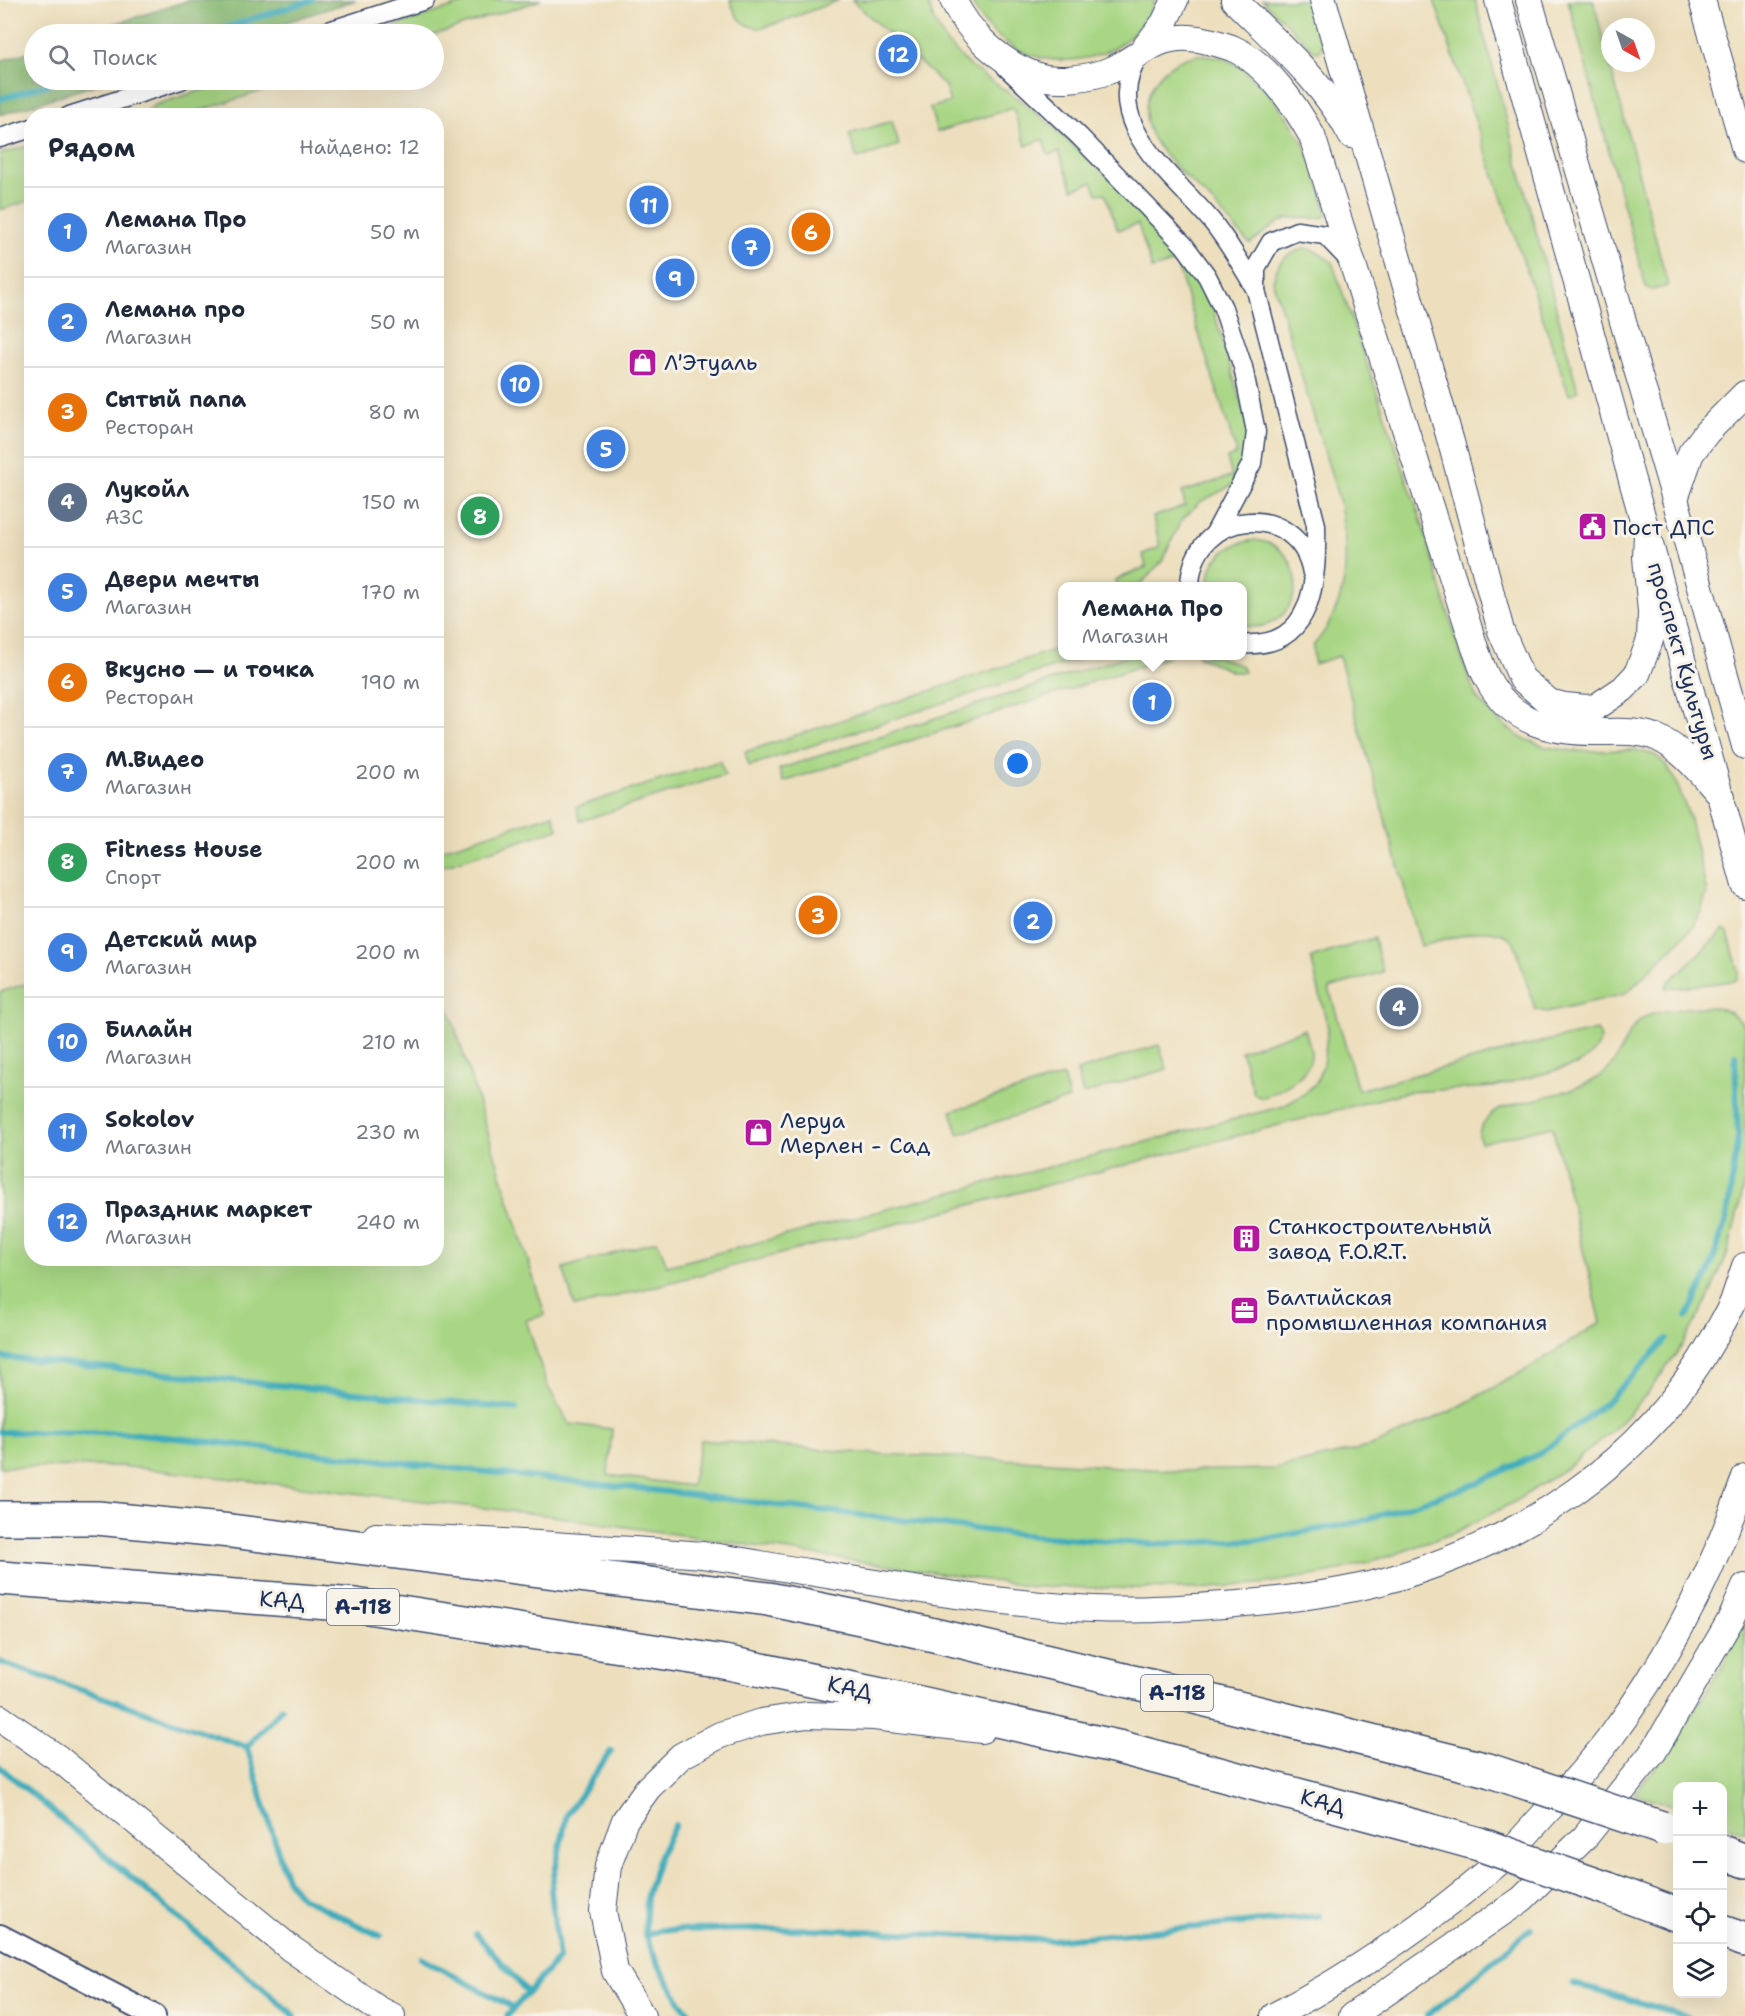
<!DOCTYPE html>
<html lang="ru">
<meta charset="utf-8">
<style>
:root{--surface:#fff;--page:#f2f2f3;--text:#1f2937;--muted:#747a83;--line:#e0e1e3;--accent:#d93025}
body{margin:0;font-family:"Shantell Sans",sans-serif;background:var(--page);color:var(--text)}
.controls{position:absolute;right:18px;bottom:18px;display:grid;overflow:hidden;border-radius:12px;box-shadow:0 6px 24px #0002}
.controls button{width:54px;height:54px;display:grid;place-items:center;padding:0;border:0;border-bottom:2px solid var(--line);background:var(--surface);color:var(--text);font:30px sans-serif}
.compass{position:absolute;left:1601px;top:18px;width:54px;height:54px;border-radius:50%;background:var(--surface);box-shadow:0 6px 24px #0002;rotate:140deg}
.you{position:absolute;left:1018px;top:764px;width:21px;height:21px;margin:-15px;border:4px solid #fff;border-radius:50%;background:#1a73e8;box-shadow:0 0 0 9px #1a73e833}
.badge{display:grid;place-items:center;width:39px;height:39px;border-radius:50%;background:var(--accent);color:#fff;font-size:20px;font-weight:700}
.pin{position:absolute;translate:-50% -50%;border:3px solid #fff;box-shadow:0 2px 6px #0006}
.popup{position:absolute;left:1058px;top:582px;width:189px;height:78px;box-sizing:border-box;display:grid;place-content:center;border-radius:12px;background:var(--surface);filter:drop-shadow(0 2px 4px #0005);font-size:20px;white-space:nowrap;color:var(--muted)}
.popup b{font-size:22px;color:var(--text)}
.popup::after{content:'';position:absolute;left:50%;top:100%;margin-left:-12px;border:12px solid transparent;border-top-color:var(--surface)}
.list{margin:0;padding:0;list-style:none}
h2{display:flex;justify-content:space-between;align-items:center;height:78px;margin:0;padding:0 24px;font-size:26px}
h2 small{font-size:20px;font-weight:400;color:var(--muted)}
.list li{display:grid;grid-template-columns:39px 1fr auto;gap:18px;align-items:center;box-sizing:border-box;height:90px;padding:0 24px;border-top:2px solid var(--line)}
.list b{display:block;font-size:22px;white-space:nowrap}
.list p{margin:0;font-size:20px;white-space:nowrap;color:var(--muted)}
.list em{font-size:20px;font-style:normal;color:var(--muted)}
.icon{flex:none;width:33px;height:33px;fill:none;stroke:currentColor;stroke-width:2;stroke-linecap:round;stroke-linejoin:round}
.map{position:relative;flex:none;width:1745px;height:2016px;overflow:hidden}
.search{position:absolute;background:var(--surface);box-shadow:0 6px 24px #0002;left:24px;top:24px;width:420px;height:66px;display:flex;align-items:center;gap:15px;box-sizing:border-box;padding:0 21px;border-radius:33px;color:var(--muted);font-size:22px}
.panel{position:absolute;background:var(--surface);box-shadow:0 6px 24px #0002;left:24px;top:108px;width:420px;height:1158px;border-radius:24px}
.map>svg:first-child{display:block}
.green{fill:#a8d684;stroke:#628271;stroke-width:1.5}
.forest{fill:#86b772;stroke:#507368;stroke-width:1.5}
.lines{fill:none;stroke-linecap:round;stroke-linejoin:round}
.stream{stroke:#3eacbb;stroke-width:6}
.minor-casing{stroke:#3a496c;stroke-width:21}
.tertiary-casing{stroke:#3a496c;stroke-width:26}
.secondary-casing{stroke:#3a496c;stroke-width:28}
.motorway-casing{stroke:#3a496c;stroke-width:36}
.minor{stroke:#fff;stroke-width:18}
.tertiary{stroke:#fff;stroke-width:22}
.secondary{stroke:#fff;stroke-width:26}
.motorway{stroke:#fff;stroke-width:33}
.motorway-bridge-casing{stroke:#3a496c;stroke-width:36;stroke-linecap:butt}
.motorway-bridge{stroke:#fff;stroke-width:33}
.labels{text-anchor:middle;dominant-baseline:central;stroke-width:6;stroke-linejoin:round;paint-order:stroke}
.shield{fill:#f7f3e8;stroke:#5d6a87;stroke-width:1.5}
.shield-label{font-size:21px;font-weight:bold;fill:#1b2f5e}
.poi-label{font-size:22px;fill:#1b2f5e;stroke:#f7f3e8;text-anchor:start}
.street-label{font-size:22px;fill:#1b2f5e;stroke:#f7f3e8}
</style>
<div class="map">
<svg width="1745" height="2016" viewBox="0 0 1745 2016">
<rect width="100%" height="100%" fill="#f7f3e8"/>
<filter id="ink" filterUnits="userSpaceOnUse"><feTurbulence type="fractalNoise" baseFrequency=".0167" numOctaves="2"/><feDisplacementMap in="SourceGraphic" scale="12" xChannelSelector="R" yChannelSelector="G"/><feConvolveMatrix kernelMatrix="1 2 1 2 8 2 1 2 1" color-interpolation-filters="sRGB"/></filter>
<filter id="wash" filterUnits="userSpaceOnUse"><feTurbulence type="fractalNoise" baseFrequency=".008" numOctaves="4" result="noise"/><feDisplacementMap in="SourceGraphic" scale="24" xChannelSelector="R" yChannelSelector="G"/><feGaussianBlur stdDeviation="1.35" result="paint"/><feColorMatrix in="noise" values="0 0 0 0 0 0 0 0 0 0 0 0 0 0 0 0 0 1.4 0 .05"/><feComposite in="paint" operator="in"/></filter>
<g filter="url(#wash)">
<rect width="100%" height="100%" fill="#eddfbd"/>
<g class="green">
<polygon points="474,0 541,0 434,35 370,34"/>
<path d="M730,0H839C826,5 766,29 758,28C741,26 735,15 730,0Z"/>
<polygon points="852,0 927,0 934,21 946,42 971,67 1024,103 1056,129 1119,187 1180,254 1210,298 1251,436 1245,468 1233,485 1200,502 1181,521 1163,560 1139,586 1116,586 1115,580 1146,567 1143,554 1160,547 1153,517 1185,506 1182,492 1232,476 1227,458 1237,454 1176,262 1152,269 1138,224 1118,230 1105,193 1097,194 1092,182 1073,189 1059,152 1048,155 1043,139 1026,146 1013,108 937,132 930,108 950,102 945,86"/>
<path d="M971,0H1155C1128,71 1031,80 985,23C979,15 974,9 971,0Z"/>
<polygon points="1262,0 1310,0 1323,46 1319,52 1314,51"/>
<polygon points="1434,0 1475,0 1578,391 1569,395"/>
<polygon points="1568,0 1593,0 1668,286 1651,290 1646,287"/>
<path d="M1197,55C1204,56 1213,55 1220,57C1254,68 1295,122 1308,154C1317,173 1321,195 1328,215C1316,222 1299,215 1286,219C1272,223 1262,237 1250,243L1247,241C1234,227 1222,213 1210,200C1192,181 1162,158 1151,134C1139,107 1150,78 1175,63C1181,59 1190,57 1197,55Z"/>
<polygon points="233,80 297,80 186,115 147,115 148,110 155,105"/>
<polygon points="892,121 899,145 857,159 849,134"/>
<polygon points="31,145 31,200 0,210 0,154"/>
<path d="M1306,248L1317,252L1332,262L1423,526L1460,653L1476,697L1496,719L1520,737L1546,747L1574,751L1636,750L1655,755L1666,765L1675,779L1689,816L1707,892L1701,911L1692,928L1629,991L1621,995L1546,1012L1535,1009L1514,942L1503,934L1490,931H1479L1421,946L1339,656L1314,664L1313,646C1351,602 1349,557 1340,503L1273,282C1277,261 1285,254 1306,248Z"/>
<path d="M1255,540C1261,541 1268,542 1273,545C1317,570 1291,638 1242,625V586H1210C1205,558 1231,543 1255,540Z"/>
<polygon points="1062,647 1062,656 1088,656 749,766 745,752"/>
<polygon points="1126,656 1169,657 783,782 779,769"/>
<polygon points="1197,656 1216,656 1242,666 1244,672 1233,672"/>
<polygon points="720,761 725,775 580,821 576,807"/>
<polygon points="553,814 558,829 437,868 437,851"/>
<polygon points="1724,930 1728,933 1739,972 1737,979 1733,981 1666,989 1667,984"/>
<path d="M1374,938L1383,972L1329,988L1358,1090L1541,1042L1597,1030L1601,1038C1598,1051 1589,1057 1579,1064L1494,1087L1407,1092L575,1307L563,1268L656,1241L660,1246L667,1266L1284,1106L1304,1094L1316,1083L1323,1065L1328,1028L1311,958Z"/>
<path d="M437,970L545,1315L526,1320L547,1385L569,1424L612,1429L608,1475L691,1486L701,1440L877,1454L1021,1460L1178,1471L1275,1469L1372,1446L1451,1411L1529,1368L1601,1322L1552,1126L1481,1143C1474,1128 1488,1116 1500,1108C1527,1101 1573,1092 1596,1079C1624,1063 1621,1034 1643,1018C1655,1010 1704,1005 1719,1008C1730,1011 1737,1018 1745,1026V1182L1728,1252L1707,1301L1681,1347L1647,1394L1612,1431L1567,1468L1514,1502L1456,1532L1393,1555L1329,1573L1267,1583L1199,1589L1033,1587L545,1515L121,1466L0,1467V992L31,982L32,1258H436Z"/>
<path d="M1305,1029C1307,1037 1310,1045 1311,1053C1312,1076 1280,1091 1261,1098L1254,1094L1241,1051Z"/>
<polygon points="1159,1045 1167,1069 1083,1094 1077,1071"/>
<polygon points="1063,1076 1069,1099 958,1134 951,1111"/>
<polygon points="1745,1621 1745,1833 1723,1825 1722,1786 1678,1786 1677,1808 1635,1793 1673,1744 1718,1674"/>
</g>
<g class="forest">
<polygon points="190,0 356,0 249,34 83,34"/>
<polygon points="34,50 34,80 110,80 0,115 0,61"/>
</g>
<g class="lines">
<g class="stream">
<polyline points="205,34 312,0"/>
<polyline points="0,99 63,80"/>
<polyline points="1687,1317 1709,1272 1727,1217 1738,1136 1735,1055"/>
<polyline points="0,1357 516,1409"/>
<polyline points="0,1432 130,1433 652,1490 1033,1536 1153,1544 1259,1540 1359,1522 1470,1486 1541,1453 1608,1401 1667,1339"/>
<polyline points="0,1662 247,1747"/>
<polyline points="282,1708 247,1747 282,1865 289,1883 301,1897 380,1936"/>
<polyline points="0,1767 295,2016"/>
<polyline points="675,1825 659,1857 647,1894 645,1936 658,1964 682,2005 693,2016"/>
<polyline points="476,1934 528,1993"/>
<polyline points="645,1936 661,1930 818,1929 1051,1940 1320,1916"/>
<polyline points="421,1958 512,2007"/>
<polyline points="1573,1984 1687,2016"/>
<polyline points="507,2016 559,1958 551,1890 567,1814 611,1751"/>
<polyline points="1427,2016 1531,1929"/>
</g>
</g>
</g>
<g filter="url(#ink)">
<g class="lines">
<defs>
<g id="minor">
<polyline points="319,34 425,0"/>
<path d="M1140,54C1095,124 1176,176 1214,224C1230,245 1243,267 1256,290L1316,525C1317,579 1315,649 1242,644"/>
<polyline points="1006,67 1080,137 1184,245 1207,276 1223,308 1243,367 1256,432 1252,463 1215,533"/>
<polyline points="69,116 181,80"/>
<polyline points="0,138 32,128"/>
<polyline points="1256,289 1256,268 1271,242 1297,231 1325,235 1350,261"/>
<path d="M1190,586C1192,506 1300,500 1312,573"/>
</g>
<polyline id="tertiary" points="0,1936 154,2016"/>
<g id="secondary">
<path d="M953,0C969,33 999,62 1035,75C1056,83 1090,78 1111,70C1130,62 1147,45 1167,40C1181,36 1199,38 1212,42C1219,44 1227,46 1234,49C1267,64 1295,105 1312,136L1475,648C1479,658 1482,669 1487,678C1510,723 1553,733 1599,732C1619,732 1640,730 1658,738C1685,751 1702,775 1722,797"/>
<path d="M1234,0C1276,42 1324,82 1351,135"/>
<polyline points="1323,0 1451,442 1501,631 1522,679 1549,702 1565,706 1586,708 1596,707 1623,689 1637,674 1650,640 1651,612 1646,557 1647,534"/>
<polyline points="1498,0 1745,885"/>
<polyline points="1529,0 1675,499 1745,746"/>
<polyline points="1702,0 1745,150"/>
<polyline points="1143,50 1164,23 1175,0"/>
<polyline points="1675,499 1691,453 1707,432 1745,394"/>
<path d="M376,1536C449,1538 523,1543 596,1548C631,1550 667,1552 702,1555C738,1559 773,1567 808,1572C893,1586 978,1600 1064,1607C1117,1612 1170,1609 1224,1605C1275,1601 1331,1595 1381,1582C1521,1543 1644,1464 1715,1336C1721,1325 1728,1314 1733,1302C1737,1290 1741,1278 1745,1266"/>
<polyline points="0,1718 58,1758 290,1948 378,2009 392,2016"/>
<polyline points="642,2016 615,1971 603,1911 608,1866 625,1820 648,1788 681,1756 720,1735 761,1722 807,1715 874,1717 982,1730"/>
<path d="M1274,2016C1354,1974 1430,1922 1498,1863C1517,1846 1534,1825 1551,1807C1572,1783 1594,1760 1613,1734C1670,1656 1715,1568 1745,1477"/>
<polyline points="1352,2016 1522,1899 1585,1837 1654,1751 1731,1619 1745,1587"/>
</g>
<g id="motorway">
<polyline points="0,1518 97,1518 231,1531 768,1599 866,1619 1154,1687 1488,1770"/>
<polyline points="0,1578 355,1605 724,1662 920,1703 1118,1747 1428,1830"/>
<polyline points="1722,1852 1745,1861"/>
<polyline points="1608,1889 1678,1915"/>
<polyline points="1722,1932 1745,1940"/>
</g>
</defs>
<use href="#minor" class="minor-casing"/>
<use href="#tertiary" class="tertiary-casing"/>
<use href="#secondary" class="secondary-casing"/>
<use href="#motorway" class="motorway-casing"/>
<use href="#minor" class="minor"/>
<use href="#tertiary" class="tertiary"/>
<use href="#secondary" class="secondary"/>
<use href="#motorway" class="motorway"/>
<defs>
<g id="motorway-bridge">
<polyline points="1488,1770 1662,1828"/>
<polyline points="1428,1830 1479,1844 1608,1889"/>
</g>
</defs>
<use href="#motorway-bridge" class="motorway-bridge-casing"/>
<use href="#motorway-bridge" class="motorway-bridge"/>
</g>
</g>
<defs>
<symbol id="shop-square" viewBox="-11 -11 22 22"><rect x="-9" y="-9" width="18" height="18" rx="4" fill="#b5179e" stroke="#f7f3e8"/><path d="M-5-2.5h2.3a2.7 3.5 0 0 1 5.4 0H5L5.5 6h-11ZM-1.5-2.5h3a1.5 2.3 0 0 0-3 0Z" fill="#fff"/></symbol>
<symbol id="civic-square" viewBox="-11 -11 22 22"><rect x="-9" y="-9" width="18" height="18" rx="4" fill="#b5179e" stroke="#f7f3e8"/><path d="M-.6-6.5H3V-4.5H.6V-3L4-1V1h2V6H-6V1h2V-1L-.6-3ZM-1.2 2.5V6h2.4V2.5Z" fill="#fff"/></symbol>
<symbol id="building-square" viewBox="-11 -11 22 22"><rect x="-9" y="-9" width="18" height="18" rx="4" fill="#b5179e" stroke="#f7f3e8"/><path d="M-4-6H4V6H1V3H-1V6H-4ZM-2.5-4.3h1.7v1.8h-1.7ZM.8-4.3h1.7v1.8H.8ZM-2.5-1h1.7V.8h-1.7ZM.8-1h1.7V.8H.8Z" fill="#fff"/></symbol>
<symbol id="office-square" viewBox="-11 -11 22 22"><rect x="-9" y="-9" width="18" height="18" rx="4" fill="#b5179e" stroke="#f7f3e8"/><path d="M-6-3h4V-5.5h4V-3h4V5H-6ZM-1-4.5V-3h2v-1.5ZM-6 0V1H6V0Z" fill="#fff"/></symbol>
</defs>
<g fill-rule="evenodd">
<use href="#shop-square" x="626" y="346" width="33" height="33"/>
<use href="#civic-square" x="1576" y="510" width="33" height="33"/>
<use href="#shop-square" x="742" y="1116" width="33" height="33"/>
<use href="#building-square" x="1230" y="1222" width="33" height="33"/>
<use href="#office-square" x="1228" y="1294" width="33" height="33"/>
</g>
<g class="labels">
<g class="shield">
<rect x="327" y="1589" width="72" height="36" rx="4.5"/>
<rect x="1141" y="1675" width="72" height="36" rx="4.5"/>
</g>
<g class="shield-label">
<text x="363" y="1607">А-118</text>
<text x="1177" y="1693">А-118</text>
</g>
<g class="poi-label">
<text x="664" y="362">Л'Этуаль</text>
<text x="1613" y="527">Пост ДПС</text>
<text x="780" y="1120">Леруа<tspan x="780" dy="25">Мерлен - Сад</tspan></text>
<text x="1268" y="1226">Станкостроительный<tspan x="1268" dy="25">завод F.O.R.T.</tspan></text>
<text x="1266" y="1297">Балтийская<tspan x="1266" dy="25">промышленная компания</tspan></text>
</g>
<g class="street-label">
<text transform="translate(1683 661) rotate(74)">проспект Культуры</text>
<text transform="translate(282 1600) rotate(4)">КАД</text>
<text transform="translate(850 1688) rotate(12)">КАД</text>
<text transform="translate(1323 1802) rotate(15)">КАД</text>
</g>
</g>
</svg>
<div class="controls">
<button>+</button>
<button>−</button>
<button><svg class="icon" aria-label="locate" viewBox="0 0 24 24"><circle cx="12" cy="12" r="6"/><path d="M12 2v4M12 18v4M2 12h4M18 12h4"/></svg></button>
<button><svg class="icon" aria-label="layers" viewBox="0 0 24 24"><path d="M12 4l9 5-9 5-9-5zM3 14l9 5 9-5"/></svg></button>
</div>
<svg class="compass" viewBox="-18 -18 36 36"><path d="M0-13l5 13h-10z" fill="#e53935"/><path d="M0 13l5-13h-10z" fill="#747a83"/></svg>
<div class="you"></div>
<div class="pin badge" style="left:1152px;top:702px;background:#3f7fe0">1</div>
<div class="popup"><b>Лемана Про</b>Магазин</div>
<div class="pin badge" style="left:1033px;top:921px;background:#3f7fe0">2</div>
<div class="pin badge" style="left:818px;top:915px;background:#e8710a">3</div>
<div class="pin badge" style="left:1399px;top:1007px;background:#5c6f8a">4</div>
<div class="pin badge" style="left:606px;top:449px;background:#3f7fe0">5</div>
<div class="pin badge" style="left:811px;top:232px;background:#e8710a">6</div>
<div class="pin badge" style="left:751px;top:247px;background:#3f7fe0">7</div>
<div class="pin badge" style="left:480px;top:516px;background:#2e9e5b">8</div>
<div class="pin badge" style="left:675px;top:278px;background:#3f7fe0">9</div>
<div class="pin badge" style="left:520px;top:384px;background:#3f7fe0">10</div>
<div class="pin badge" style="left:649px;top:205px;background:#3f7fe0">11</div>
<div class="pin badge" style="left:898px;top:54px;background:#3f7fe0">12</div>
<div class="search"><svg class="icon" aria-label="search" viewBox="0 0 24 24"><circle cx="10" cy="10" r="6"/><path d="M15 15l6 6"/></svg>Поиск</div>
<section class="panel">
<h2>Рядом<small>Найдено: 12</small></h2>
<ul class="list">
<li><span class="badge" style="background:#3f7fe0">1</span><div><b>Лемана Про</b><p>Магазин</p></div><em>50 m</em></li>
<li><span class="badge" style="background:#3f7fe0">2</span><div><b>Лемана про</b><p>Магазин</p></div><em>50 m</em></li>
<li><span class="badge" style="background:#e8710a">3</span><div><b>Сытый папа</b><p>Ресторан</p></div><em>80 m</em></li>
<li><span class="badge" style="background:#5c6f8a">4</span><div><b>Лукойл</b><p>АЗС</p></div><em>150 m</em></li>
<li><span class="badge" style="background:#3f7fe0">5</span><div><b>Двери мечты</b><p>Магазин</p></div><em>170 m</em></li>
<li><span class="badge" style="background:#e8710a">6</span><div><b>Вкусно — и точка</b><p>Ресторан</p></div><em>190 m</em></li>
<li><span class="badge" style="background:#3f7fe0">7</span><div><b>М.Видео</b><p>Магазин</p></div><em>200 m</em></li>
<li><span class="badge" style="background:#2e9e5b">8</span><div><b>Fitness House</b><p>Спорт</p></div><em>200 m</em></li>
<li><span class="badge" style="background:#3f7fe0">9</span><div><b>Детский мир</b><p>Магазин</p></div><em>200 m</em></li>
<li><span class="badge" style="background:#3f7fe0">10</span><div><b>Билайн</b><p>Магазин</p></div><em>210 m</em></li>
<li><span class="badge" style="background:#3f7fe0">11</span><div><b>Sokolov</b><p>Магазин</p></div><em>230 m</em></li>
<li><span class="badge" style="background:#3f7fe0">12</span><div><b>Праздник маркет</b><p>Магазин</p></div><em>240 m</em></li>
</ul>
</section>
</div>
